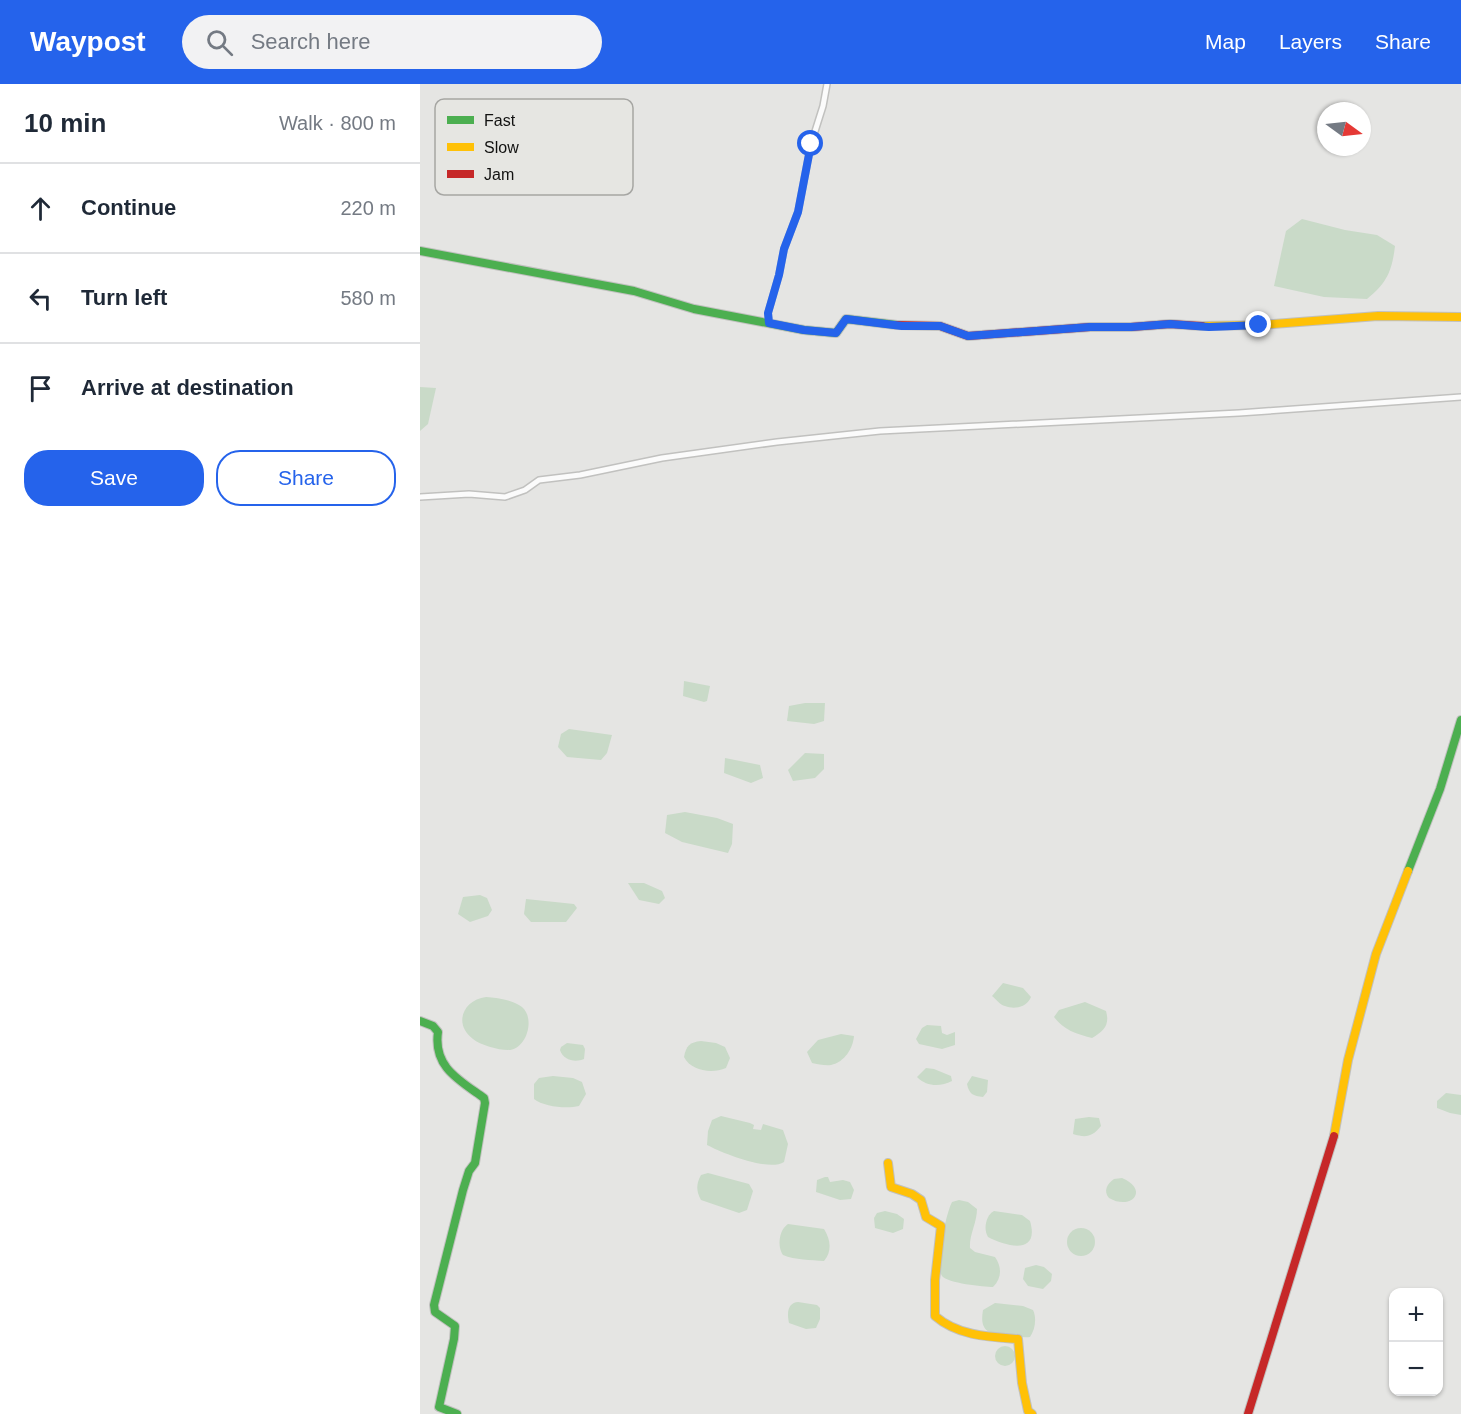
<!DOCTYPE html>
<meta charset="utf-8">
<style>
:root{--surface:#fff;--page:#f2f2f3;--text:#1f2937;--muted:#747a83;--line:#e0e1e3;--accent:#2563eb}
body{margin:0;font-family:Arial,sans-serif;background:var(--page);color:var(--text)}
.controls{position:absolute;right:18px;bottom:18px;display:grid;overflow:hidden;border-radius:12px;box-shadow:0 2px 4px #0004}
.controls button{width:54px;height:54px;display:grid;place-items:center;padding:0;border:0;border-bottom:2px solid var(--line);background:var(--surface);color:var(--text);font:30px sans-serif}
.compass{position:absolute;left:897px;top:18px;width:54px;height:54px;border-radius:50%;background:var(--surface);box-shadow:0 2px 4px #0004;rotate:105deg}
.stop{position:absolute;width:18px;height:18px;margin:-14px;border:4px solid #2563eb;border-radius:50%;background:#fff}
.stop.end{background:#2563eb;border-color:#fff;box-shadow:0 2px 6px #0008}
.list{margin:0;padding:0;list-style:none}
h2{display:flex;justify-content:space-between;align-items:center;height:78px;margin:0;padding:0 24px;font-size:26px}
h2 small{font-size:20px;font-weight:400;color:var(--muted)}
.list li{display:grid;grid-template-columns:39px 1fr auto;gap:18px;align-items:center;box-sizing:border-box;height:90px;padding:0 24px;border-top:2px solid var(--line)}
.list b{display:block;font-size:22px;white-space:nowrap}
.list em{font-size:20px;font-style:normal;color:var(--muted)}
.actions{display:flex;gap:12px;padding:18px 24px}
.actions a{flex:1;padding:14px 0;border:2px solid var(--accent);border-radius:24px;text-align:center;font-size:21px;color:var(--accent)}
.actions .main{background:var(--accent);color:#fff}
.icon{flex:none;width:33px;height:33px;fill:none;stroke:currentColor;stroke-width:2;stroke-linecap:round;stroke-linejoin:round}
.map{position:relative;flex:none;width:1041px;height:1330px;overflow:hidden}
header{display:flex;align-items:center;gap:36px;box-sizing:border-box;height:84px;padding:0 30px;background:var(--accent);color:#fff}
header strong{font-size:28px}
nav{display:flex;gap:33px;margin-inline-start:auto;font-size:21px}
.search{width:420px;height:54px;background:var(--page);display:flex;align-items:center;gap:15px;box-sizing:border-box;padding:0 21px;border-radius:33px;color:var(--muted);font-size:22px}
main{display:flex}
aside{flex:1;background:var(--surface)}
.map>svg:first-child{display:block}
.water{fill:#c9dac8}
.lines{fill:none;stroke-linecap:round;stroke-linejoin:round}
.street-casing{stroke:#c1c1bf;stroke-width:8}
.fast-casing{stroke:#c1c1bf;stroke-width:10}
.slow-casing{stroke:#c1c1bf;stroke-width:10}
.jam-casing{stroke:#c1c1bf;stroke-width:10}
.street{stroke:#fbfbfb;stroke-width:5}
.fast{stroke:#4caf50;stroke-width:8}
.slow{stroke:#ffc107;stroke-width:8}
.jam{stroke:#c62828;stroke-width:8}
.route{stroke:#2563eb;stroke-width:8}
.key{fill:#e6e6e2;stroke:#a6a6a3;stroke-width:1.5}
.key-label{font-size:16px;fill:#121211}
</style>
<header>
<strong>Waypost</strong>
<div class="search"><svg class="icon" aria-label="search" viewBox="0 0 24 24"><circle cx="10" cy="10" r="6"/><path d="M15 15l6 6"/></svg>Search here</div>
<nav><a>Map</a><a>Layers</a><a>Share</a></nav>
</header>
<main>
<aside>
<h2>10 min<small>Walk · 800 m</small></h2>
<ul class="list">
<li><svg class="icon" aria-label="ahead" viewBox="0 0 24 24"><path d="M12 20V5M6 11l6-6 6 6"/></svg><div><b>Continue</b></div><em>220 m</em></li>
<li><svg class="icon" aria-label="left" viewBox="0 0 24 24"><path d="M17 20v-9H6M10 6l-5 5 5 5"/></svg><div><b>Turn left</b></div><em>580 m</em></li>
<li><svg class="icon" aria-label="arrive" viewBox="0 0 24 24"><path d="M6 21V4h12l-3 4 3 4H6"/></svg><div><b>Arrive at destination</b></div></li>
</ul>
<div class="actions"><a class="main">Save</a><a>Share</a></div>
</aside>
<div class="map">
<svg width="1041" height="1330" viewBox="0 0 1041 1330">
<rect width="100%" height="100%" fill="#e5e5e3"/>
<g class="water">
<path d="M882,135L925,146L957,151L975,162C972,187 967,199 947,215L904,213L854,202L866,147Z"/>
<polygon points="0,303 16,304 8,340 0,347"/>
<polygon points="264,597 290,602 287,617 284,618 263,612"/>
<polygon points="385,619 405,619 404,637 394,640 367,637 369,622"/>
<polygon points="149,645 192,651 187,669 181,676 147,673 138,663 141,650"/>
<polygon points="385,669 404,670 404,685 395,694 373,697 368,686"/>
<polygon points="305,674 340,681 343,694 331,699 304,689"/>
<polygon points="265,728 297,734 313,740 312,760 308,769 262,758 245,749 247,731"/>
<polygon points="208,799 224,799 242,807 245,814 239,820 219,816"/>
<polygon points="60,811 67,814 72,826 68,832 50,838 38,830 43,813"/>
<polygon points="106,815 154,820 157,824 146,838 111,838 104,830"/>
<path d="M583,899L603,904L611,913C607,923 595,926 585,922C580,921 576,915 572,912Z"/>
<path d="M66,913C78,914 93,916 102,923C116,935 106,966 88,966C78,966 60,961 53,955C33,940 43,916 66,913Z"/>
<path d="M665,918L686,927C690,941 684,947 672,954C656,950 644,946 634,933L639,926Z"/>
<polygon points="507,941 521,942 522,949 527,951 535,948 535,961 522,965 499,960 496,955 502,944"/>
<path d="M421,950L434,952C433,964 425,978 411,981C406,982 397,980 392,979L387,968L398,956Z"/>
<path d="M281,957L296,959L305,963L310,974L306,984C292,990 271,987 264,973C266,962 270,958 281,957Z"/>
<path d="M147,959L163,961L165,965L164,975C155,979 143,976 140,966L141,963Z"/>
<path d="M506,984L514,985L531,992L532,997C520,1003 507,1003 497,993Z"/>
<path d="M133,992L153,994L162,998L166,1010L159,1022C147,1025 124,1023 114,1015V1000L119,994Z"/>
<path d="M552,992L568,996L567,1008L563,1013C553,1012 549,1010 547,1000Z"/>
<polygon points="1026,1009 1041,1011 1041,1031 1030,1029 1017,1024 1017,1017"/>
<path d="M301,1032L330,1039L334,1041L333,1045L341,1046L343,1040L363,1046L368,1060L364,1078C349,1088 302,1069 287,1061L288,1047L292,1036Z"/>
<path d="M669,1033L679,1034L681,1042C672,1053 666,1054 653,1050L655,1035Z"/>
<path d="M288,1089L329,1100L333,1107L327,1126L319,1129L281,1116C276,1107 276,1100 281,1091Z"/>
<polygon points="405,1093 408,1093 410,1098 423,1096 430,1098 434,1106 431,1115 420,1116 396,1108 397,1096"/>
<path d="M702,1094C730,1106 711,1127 689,1114C683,1107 687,1100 694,1095Z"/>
<path d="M539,1116L548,1118L557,1125C557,1139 549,1151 550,1164L555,1168L575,1173C582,1183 582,1194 573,1203C564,1203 527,1199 522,1192C515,1182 526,1129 532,1118Z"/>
<polygon points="465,1127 477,1130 484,1135 483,1145 473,1149 455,1144 454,1134 457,1129"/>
<path d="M574,1127L602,1131L610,1137C620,1171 587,1163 568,1153C563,1145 566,1131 574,1127Z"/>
<path d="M368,1140L404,1145C411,1156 412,1168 404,1177C391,1176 375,1176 363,1171C357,1162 359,1146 368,1140Z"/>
<circle cx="661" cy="1158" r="14"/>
<polygon points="616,1181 624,1183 632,1190 631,1197 623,1205 608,1202 603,1195 605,1184"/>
<path d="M378,1218L397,1221L400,1224V1235L396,1244L386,1245L369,1239C367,1230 367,1219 378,1218Z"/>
<path d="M575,1219L603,1222L613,1226C617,1234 615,1246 610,1253C603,1254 597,1252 590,1252C570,1250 559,1249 563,1226Z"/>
<circle cx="585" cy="1272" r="10"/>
</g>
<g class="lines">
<defs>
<g id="street">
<polyline points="349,239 348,229 359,191 364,165 378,128 391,60 403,22 407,0"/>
<polyline points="0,413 49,410 85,413 105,406 119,396 160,391 242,374 357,358 460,347 819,329 1041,313"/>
</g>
<g id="fast">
<polyline points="0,167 214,207 274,225 384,246 416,249 426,235 477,241"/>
<polyline points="988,787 1020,705 1041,636"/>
<path d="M0,937L13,942L18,948C13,983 39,996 64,1014L65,1019L55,1079L49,1087L43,1106L14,1221L15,1228L35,1242L34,1255L19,1323L37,1330"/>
</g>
<g id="slow">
<polyline points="782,242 839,241 958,232 1041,233"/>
<polyline points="914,1052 928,976 956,870 988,787"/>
<path d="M468,1079L471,1103L492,1110L501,1116L506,1133L521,1142L515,1196V1232C538,1252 569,1253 598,1255L602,1299L608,1327L612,1330"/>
</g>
<g id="jam">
<polyline points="477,241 520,242 548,252 670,243 711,243 750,240 782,242"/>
<polyline points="828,1330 914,1052"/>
</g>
</defs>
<use href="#street" class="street-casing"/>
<use href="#fast" class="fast-casing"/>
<use href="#slow" class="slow-casing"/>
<use href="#jam" class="jam-casing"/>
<use href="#street" class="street"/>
<use href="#fast" class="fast"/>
<use href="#slow" class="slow"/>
<use href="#jam" class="jam"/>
</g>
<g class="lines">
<polyline class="route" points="391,60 378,128 364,165 359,191 348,229 349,239 384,246 416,249 426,235 482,242 520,242 548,252 670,243 711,243 750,240 789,243 839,241"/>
</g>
<rect x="15" y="15" width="198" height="96" rx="9" class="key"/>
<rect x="27" y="32" width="27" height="8" fill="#4caf50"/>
<rect x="27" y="59" width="27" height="8" fill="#ffc107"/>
<rect x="27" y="86" width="27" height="8" fill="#c62828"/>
<g class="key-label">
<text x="64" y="42">Fast</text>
<text x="64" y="69">Slow</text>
<text x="64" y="96">Jam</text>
</g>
</svg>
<div class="controls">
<button>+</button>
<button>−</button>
</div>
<svg class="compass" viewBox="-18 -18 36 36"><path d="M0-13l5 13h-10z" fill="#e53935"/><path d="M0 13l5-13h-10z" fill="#747a83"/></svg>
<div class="stop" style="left:391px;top:60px"></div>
<div class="stop end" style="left:839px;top:241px"></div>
</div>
</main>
